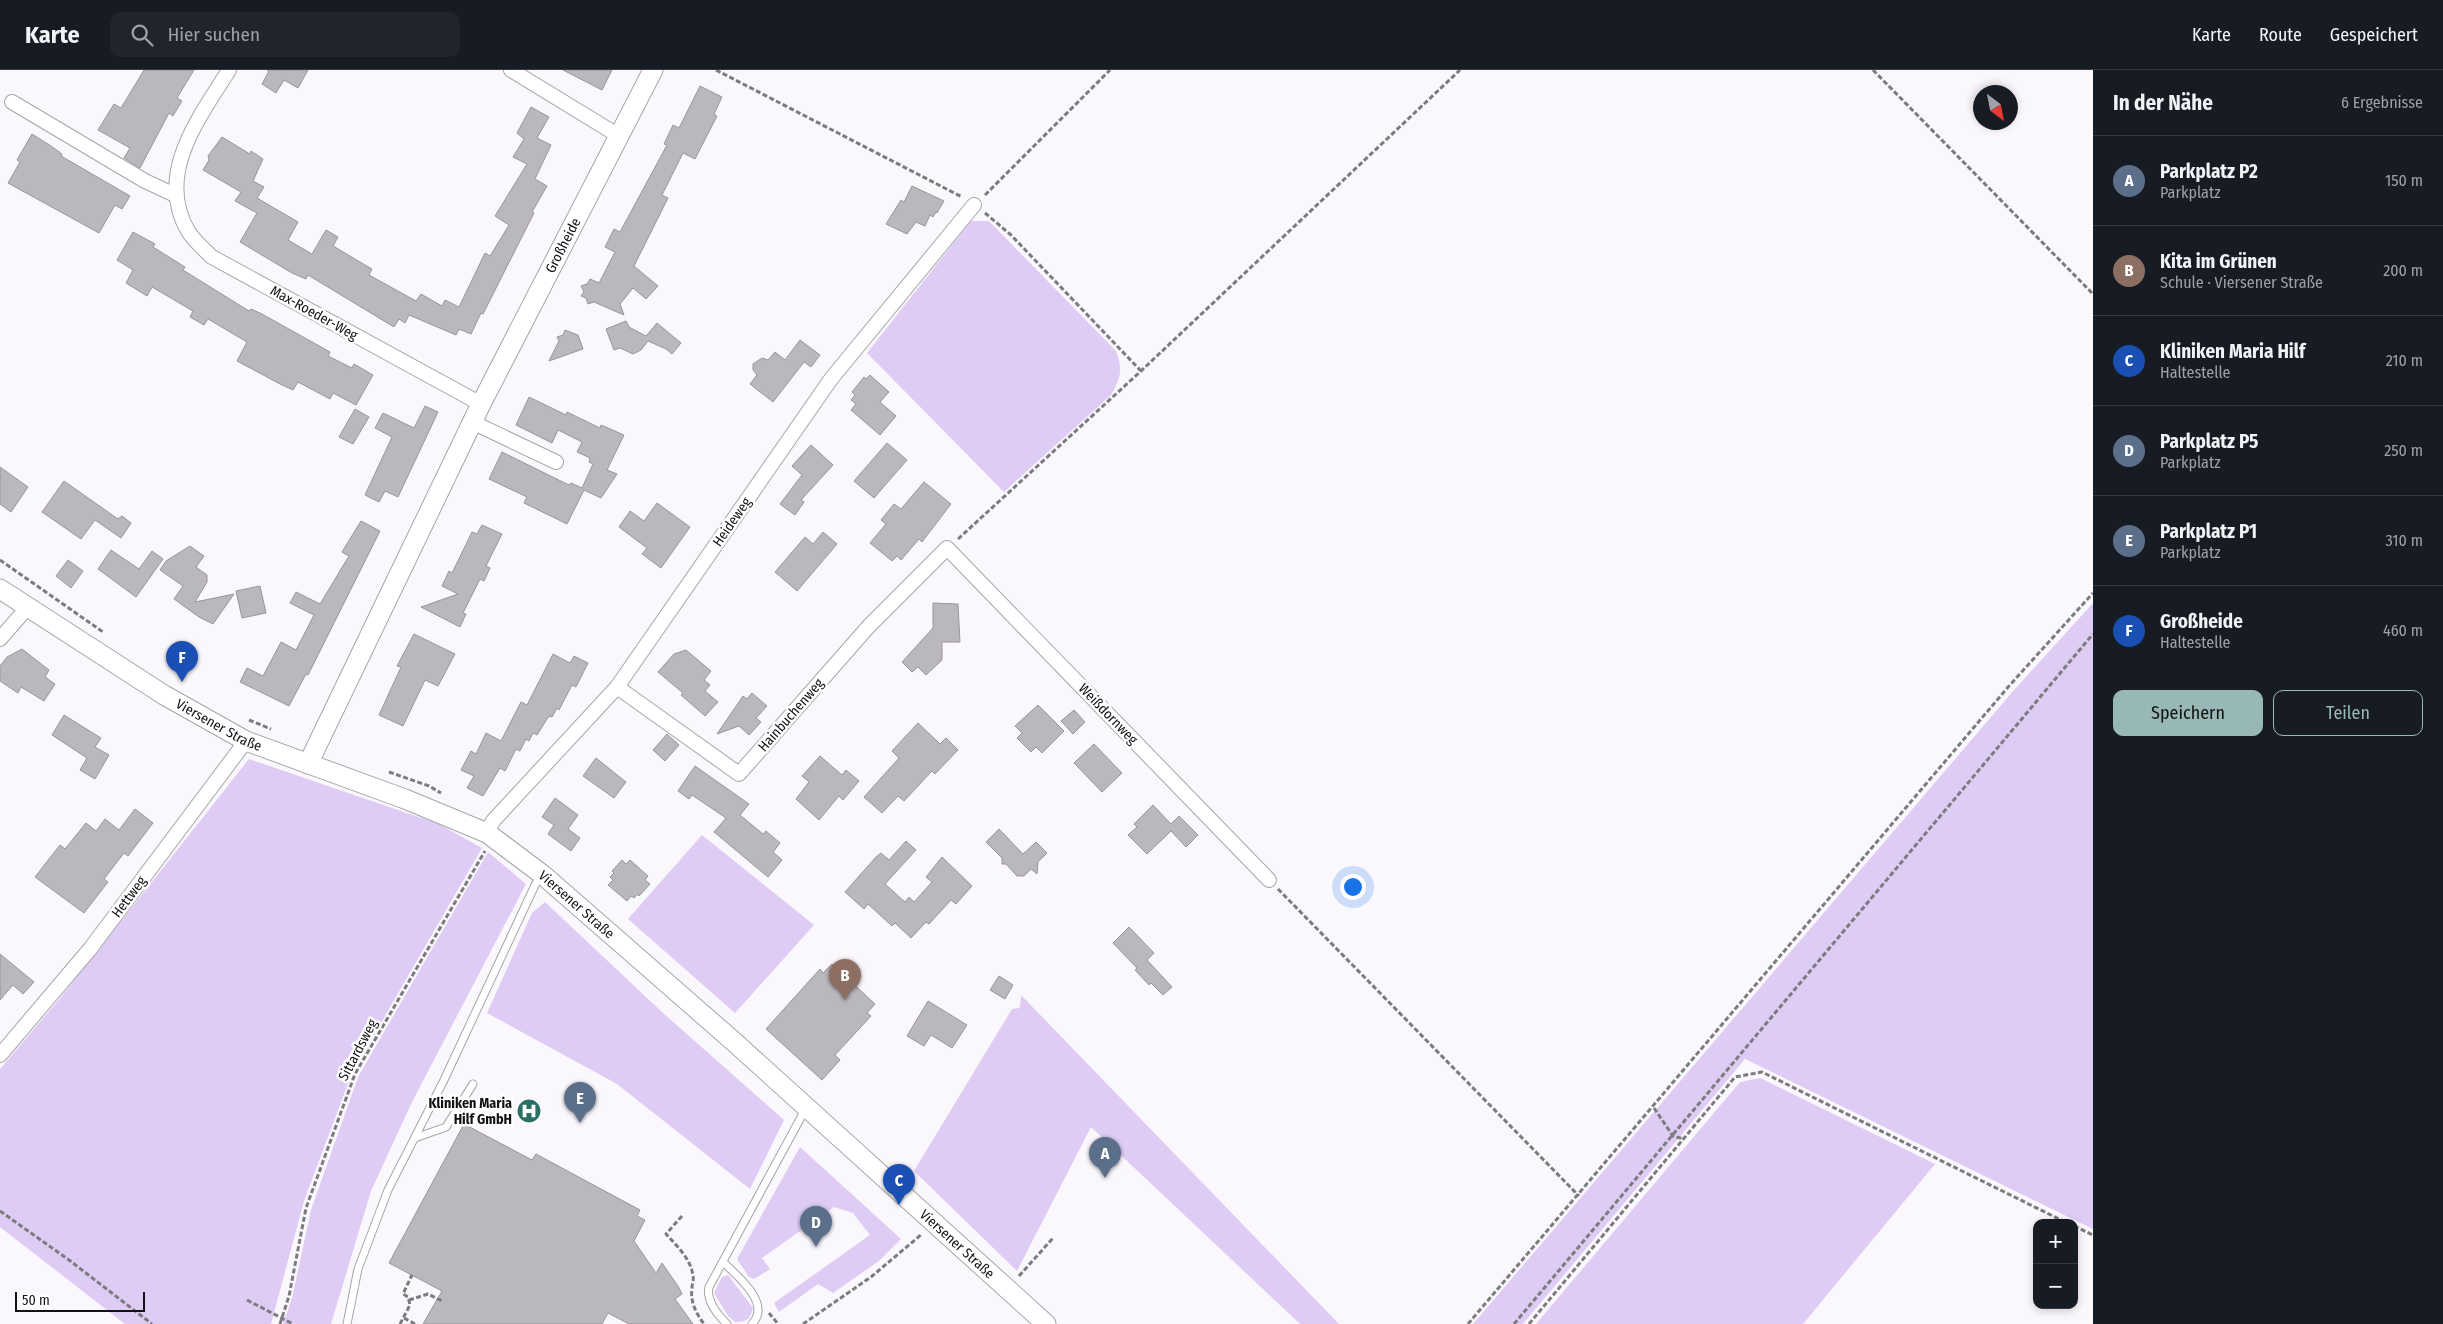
<!DOCTYPE html>
<html lang="de">
<meta charset="utf-8">
<style>
:root{--surface:#171b24;--page:#20242c;--text:#f1f3f6;--muted:#9ea1a6;--line:#363941;--accent:#97b8b5}
body{margin:0;font-family:"Fira Sans Condensed",sans-serif;background:var(--page);color:var(--text)}
.controls{position:absolute;right:15px;bottom:15px;display:grid;overflow:hidden;border-radius:10px;box-shadow:0 2px 8px #0003}
.controls button{width:45px;height:45px;display:grid;place-items:center;padding:0;border:0;border-bottom:1px solid var(--line);background:var(--surface);color:var(--text);font:25px sans-serif}
.compass{position:absolute;left:1973px;top:15px;width:45px;height:45px;border-radius:50%;background:var(--surface);box-shadow:0 2px 8px #0003;rotate:148deg}
.scale{position:absolute;left:15px;bottom:12px;width:130px;box-sizing:border-box;padding-left:5px;border:2px solid #121113;border-top:0;font-size:14px;line-height:18px;white-space:nowrap;color:#121113;-webkit-text-stroke:4px #fff;paint-order:stroke}
.you{position:absolute;left:1352px;top:816px;width:18px;height:18px;margin:-12px;border:4px solid #fff;border-radius:50%;background:#1a73e8;box-shadow:0 0 0 8px #1a73e833}
.badge{display:grid;place-items:center;width:32px;height:32px;border-radius:50%;background:var(--accent);color:#fff;font-size:16px;font-weight:700}
.pin{position:absolute;translate:-50% -41px;filter:drop-shadow(0 1px 2px #0008)}
.pin::after{content:'';position:absolute;top:26px;width:18px;height:15px;background:inherit;clip-path:polygon(0 0,100% 0,50% 100%)}
.list{margin:0;padding:0;list-style:none}
h2{display:flex;justify-content:space-between;align-items:center;height:65px;margin:0;padding:0 20px;font-size:21px}
h2 small{font-size:16px;font-weight:400;color:var(--muted)}
.list li{display:grid;grid-template-columns:32px 1fr auto;gap:15px;align-items:center;box-sizing:border-box;height:90px;padding:0 20px;border-top:1px solid var(--line)}
.list b{display:block;font-size:19px;white-space:nowrap}
.list p{margin:0;font-size:16px;white-space:nowrap;color:var(--muted)}
.list em{font-size:16px;font-style:normal;color:var(--muted)}
.actions{display:flex;gap:10px;padding:15px 20px}
.actions a{flex:1;padding:11px 0;border:1px solid var(--accent);border-radius:10px;text-align:center;font-size:18px;color:var(--accent)}
.actions .main{background:var(--accent);color:#111}
.icon{flex:none;width:28px;height:28px;fill:none;stroke:currentColor;stroke-width:2;stroke-linecap:round;stroke-linejoin:round}
.map{position:relative;flex:none;width:2093px;height:1254px;overflow:hidden}
header{display:flex;align-items:center;gap:30px;box-sizing:border-box;height:70px;padding:0 25px;background:var(--surface);border-bottom:1px solid var(--line)}
header strong{font-size:24px}
nav{display:flex;gap:28px;margin-inline-start:auto;font-size:18px}
.search{width:350px;height:45px;background:var(--page);display:flex;align-items:center;gap:12px;box-sizing:border-box;padding:0 18px;border-radius:10px;color:var(--muted);font-size:19px}
main{display:flex}
aside{flex:1;background:var(--surface)}
.map>svg:first-child{display:block}
.green{fill:#deccf5}
.building{fill:#bab8bd;stroke:#99969b}
.lines{fill:none;stroke-linecap:round;stroke-linejoin:round}
.lane-casing{stroke:#a8a5aa;stroke-width:9}
.street-casing{stroke:#a8a5aa;stroke-width:16}
.secondary-casing{stroke:#a8a5aa;stroke-width:21}
.path{stroke:#7d7b7f;stroke-width:3;stroke-dasharray:5 2.5;stroke-linecap:butt}
.lane{stroke:#fff;stroke-width:7}
.street{stroke:#fff;stroke-width:14}
.secondary{stroke:#fff;stroke-width:19}
.labels{text-anchor:middle;dominant-baseline:central;stroke-width:5;stroke-linejoin:round;paint-order:stroke}
.street-label{font-size:14px;fill:#121113;stroke:#fff}
.poi-label{font-size:14px;font-weight:bold;fill:#121113;stroke:#fff;text-anchor:end}
</style>
<header>
<strong>Karte</strong>
<div class="search"><svg class="icon" aria-label="search" viewBox="0 0 24 24"><circle cx="10" cy="10" r="6"/><path d="M15 15l6 6"/></svg>Hier suchen</div>
<nav><a>Karte</a><a>Route</a><a>Gespeichert</a></nav>
</header>
<main>
<div class="map">
<svg width="2093" height="1254" viewBox="0 0 2093 1254">
<rect width="100%" height="100%" fill="#faf7fd"/>
<g class="green">
<path d="M971,151H989L1116,281C1123,300 1121,307 1111,325L1004,422L867,283Z"/>
<polygon points="2093,533 2093,1159 1745,989 1523,1254 1473,1254 2014,620"/>
<polygon points="249,689 439,754 482,778 352,1003 304,1131 271,1254 125,1254 0,1157 0,999 61,927"/>
<polygon points="702,765 814,855 735,943 628,849"/>
<polygon points="488,782 526,814 412,1032 371,1121 331,1254 283,1254 292,1228 311,1140 358,1007"/>
<polygon points="545,832 663,943 784,1050 750,1119 617,1014 487,943 532,843"/>
<polygon points="1021,925 1339,1254 1300,1254 1091,1057 1017,1201 914,1101 1012,939 1020,938"/>
<polygon points="1760,1008 1935,1094 1803,1254 1536,1254 1740,1012"/>
<polygon points="800,1077 901,1169 879,1191 833,1223 818,1214 779,1242 774,1233 870,1165 853,1143 834,1137 762,1188 770,1199 754,1209 749,1207 737,1189"/>
<path d="M728,1205L753,1238C750,1250 746,1252 735,1252L728,1246L714,1223L722,1207Z"/>
</g>
<g class="building">
<polygon points="144,0 194,0 177,28 182,31 173,46 169,43 140,98 124,88 130,78 98,60 114,34 121,38"/>
<polygon points="267,0 308,0 298,18 284,10 276,23 262,14 269,1"/>
<polygon points="563,0 612,0 602,20"/>
<polygon points="700,16 722,27 714,44 717,46 695,89 683,83 662,125 668,128 634,196 658,216 646,229 633,218 620,234 624,245 594,232 588,234 586,228 581,226 584,222 581,216 587,214 590,209 599,213 615,182 605,177 614,159 620,162 667,75 664,74 673,55 679,58"/>
<polygon points="531,37 549,47 537,68 551,75 535,109 547,116 532,142 534,143 483,244 481,243 471,264 459,259 456,265 409,245 405,253 399,249 394,257 308,205 306,209 292,203 240,172 257,143 235,131 241,122 203,100 209,90 208,86 222,67 250,84 251,81 263,89 253,111 264,117 257,128 298,152 288,170 312,184 326,160 338,167 333,176 372,199 369,205 416,231 421,224 442,236 445,230 459,237 485,183 490,186 509,155 495,146 527,94 513,87 524,69 517,63"/>
<polygon points="32,64 51,76 62,84 61,86 130,126 122,139 115,135 99,163 8,113 20,92 17,90"/>
<polygon points="912,116 944,131 937,143 936,142 933,147 930,145 925,156 916,152 907,164 886,154 901,130 904,132"/>
<polygon points="133,162 155,174 153,177 185,197 183,200 249,241 251,239 262,244 330,282 328,286 352,298 354,294 373,305 356,335 333,323 330,329 298,312 293,320 282,315 237,291 247,272 208,249 204,255 190,247 193,241 152,217 147,226 126,213 133,200 117,190"/>
<polygon points="626,251 629,257 646,266 657,253 681,273 672,284 666,279 648,271 641,280 633,284 620,278 614,280 606,259"/>
<polygon points="565,260 578,265 583,279 549,291 559,271 557,267 563,265"/>
<polygon points="800,270 820,285 811,297 804,292 773,332 750,314 757,305 753,300 753,294 762,288 768,290 775,282 785,290"/>
<polygon points="870,305 889,322 880,332 896,346 880,365 851,340 856,334 851,330 855,325 852,322 864,307 866,309"/>
<polygon points="529,327 566,345 567,342 600,358 601,355 624,365 607,400 617,404 601,428 584,420 567,454 524,433 527,427 489,409 502,382 569,415 571,413 582,418 593,394 589,392 590,388 577,382 582,372 558,360 552,373 516,355"/>
<polygon points="425,336 438,342 398,427 385,421 379,432 365,425 392,367 375,358 383,343 414,358"/>
<polygon points="355,339 369,347 353,374 339,367"/>
<polygon points="887,373 907,390 874,428 854,411"/>
<polygon points="811,375 833,395 801,430 804,432 795,445 780,434 802,405 792,396"/>
<polygon points="0,397 28,417 11,442 0,434"/>
<polygon points="64,411 118,449 122,446 131,453 121,468 95,450 81,469 42,442"/>
<polygon points="924,412 951,434 922,472 919,469 901,490 897,486 892,491 870,473 886,454 881,450 894,434 901,439"/>
<polygon points="657,433 690,457 661,498 642,484 647,478 619,457 630,441 644,451"/>
<polygon points="361,451 380,461 308,605 306,604 289,636 240,612 247,598 263,606 281,572 296,580 314,545 290,533 296,522 320,534 349,486 342,482"/>
<polygon points="482,455 502,464 486,496 490,498 484,511 480,509 463,543 466,544 460,557 421,537 458,524 442,516 449,501 452,503 472,462 477,464"/>
<polygon points="823,462 837,474 797,521 775,502 805,467 813,474"/>
<polygon points="190,476 204,486 196,497 207,505 207,512 195,532 234,524 213,554 199,547 174,529 183,516 160,500 166,491"/>
<polygon points="111,480 139,499 152,481 163,489 136,527 98,499"/>
<polygon points="68,490 83,501 71,518 56,506"/>
<polygon points="260,516 266,543 242,548 236,521"/>
<polygon points="933,533 958,534 960,572 942,572 942,590 926,605 918,597 912,602 902,592 933,558"/>
<polygon points="414,564 455,584 438,616 425,610 403,656 379,645 401,597 397,596"/>
<polygon points="22,579 49,600 45,607 55,614 44,631 21,617 18,623 0,611 0,596 7,587"/>
<polygon points="686,580 711,601 704,610 710,615 705,621 718,632 705,646 681,625 683,623 658,602 674,584"/>
<polygon points="553,584 570,593 574,586 588,593 576,617 572,615 559,640 557,638 552,647 549,646 537,665 533,663 529,671 526,669 520,681 516,679 505,701 500,698 483,726 467,718 474,706 461,700 471,681 476,684 486,663 501,671 521,632 527,635"/>
<polygon points="752,623 767,636 756,648 761,652 749,665 739,656 717,664 743,626 747,629"/>
<polygon points="1038,635 1064,661 1042,683 1036,677 1031,682 1017,668 1022,663 1015,656"/>
<polygon points="1074,640 1085,652 1073,664 1061,651"/>
<polygon points="64,645 101,668 95,677 109,685 95,709 80,700 87,688 52,665"/>
<polygon points="918,653 940,674 946,668 958,680 935,704 932,701 904,731 898,726 882,743 864,727 899,688 892,681"/>
<polygon points="667,664 679,675 665,691 653,680"/>
<polygon points="1094,674 1122,703 1102,722 1074,693"/>
<polygon points="820,686 842,705 846,700 859,711 843,730 839,726 819,750 796,729 809,712 802,706"/>
<polygon points="596,688 626,712 614,728 583,706"/>
<polygon points="695,696 749,734 740,745 763,764 766,761 780,773 773,782 782,790 768,807 714,762 726,748 692,725 689,729 678,721"/>
<polygon points="555,728 578,745 568,759 580,768 571,781 548,764 554,755 542,747"/>
<polygon points="1153,735 1171,754 1179,746 1198,765 1186,777 1171,761 1147,784 1128,765 1137,757 1134,754"/>
<polygon points="135,739 153,753 128,786 124,783 104,809 108,812 84,843 35,807 60,775 65,779 86,753 96,761 105,749 119,760"/>
<polygon points="999,759 1023,784 1036,772 1047,783 1038,792 1037,804 1031,799 1024,806 1017,806 1006,794 1002,794 1002,788 986,772"/>
<polygon points="906,771 916,780 885,814 905,832 909,827 914,832 932,812 926,807 942,787 972,816 956,834 951,830 929,854 926,852 911,868 895,853 892,856 868,834 864,839 845,822 876,787 881,783 889,790"/>
<polygon points="622,790 626,794 630,790 648,806 645,810 650,814 639,826 638,824 634,828 631,826 627,831 608,815 613,810 610,807 614,803 612,801"/>
<polygon points="1129,857 1154,883 1147,890 1172,917 1163,925 1151,913 1149,915 1135,900 1137,898 1113,873"/>
<polygon points="0,884 34,912 23,924 13,915 0,930"/>
<polygon points="832,894 875,934 867,943 871,946 835,985 840,990 822,1010 766,959 820,899 823,903"/>
<polygon points="999,906 1013,915 1005,929 990,920"/>
<polygon points="928,931 967,955 952,978 931,965 924,976 907,966"/>
<polygon points="464,1054 532,1090 536,1084 640,1140 637,1146 645,1150 634,1171 656,1203 662,1193 678,1216 682,1224 675,1229 693,1254 629,1254 608,1243 602,1254 423,1254 442,1221 389,1193"/>
</g>
<g class="lines">
<defs>
<g id="lane">
<polyline points="415,1068 446,1057 473,1014"/>
<path d="M723,1192C737,1206 772,1233 752,1254"/>
<polyline points="347,1254 358,1199 388,1120 444,1010 536,813 543,805"/>
<path d="M727,1254C717,1244 706,1231 709,1217L806,1038"/>
</g>
<g id="street">
<path d="M229,0C199,48 155,104 188,161C194,171 204,179 212,187L481,334"/>
<polyline points="511,0 619,66"/>
<polyline points="12,32 145,111 175,125"/>
<polyline points="472,352 556,392"/>
<polyline points="0,569 27,538"/>
<polyline points="617,617 739,704 869,556 947,478 1269,810"/>
<polyline points="487,763 493,751 617,617 831,309 974,135"/>
<polyline points="0,985 90,879 246,671"/>
</g>
<g id="secondary">
<path id="s1" d="M0,519L164,625L246,671L405,729L487,763L543,805L732,970L1046,1254"/>
<path id="s2" d="M308,694L481,334L653,0"/>
</g>
</defs>
<use href="#lane" class="lane-casing"/>
<use href="#street" class="street-casing"/>
<use href="#secondary" class="secondary-casing"/>
<g class="path">
<polyline points="716,0 962,127"/>
<polyline points="1873,0 2093,224"/>
<polyline points="985,125 1110,0"/>
<polyline points="985,143 1011,165 1141,301"/>
<polyline points="958,469 1141,301 1460,0"/>
<polyline points="0,490 103,562"/>
<polyline points="249,650 271,659"/>
<polyline points="389,702 429,716 441,723"/>
<polyline points="1278,819 1579,1126"/>
<polyline points="1654,1038 1673,1066 1684,1069"/>
<polyline points="0,1141 69,1190 152,1254"/>
<path d="M682,1146L666,1164C677,1176 691,1189 693,1206C694,1210 692,1214 692,1218C690,1232 696,1243 704,1254"/>
<polyline points="2074,1156 2093,1165"/>
<polyline points="1019,1206 1053,1168"/>
<polyline points="247,1230 293,1254"/>
<polyline points="409,1230 428,1224 442,1231"/>
<polyline points="769,1243 778,1254"/>
<polyline points="404,1248 415,1254"/>
<polyline points="280,1254 289,1226 306,1138 355,1004 485,781"/>
<polyline points="400,1254 410,1235 408,1227 403,1224 412,1205"/>
<polyline points="803,1254 871,1207 922,1164"/>
<polyline points="1468,1254 2009,616 2093,523"/>
<polyline points="1514,1254 2093,564"/>
<polyline points="1529,1254 1735,1007 1762,1002 2067,1153"/>
</g>
<use href="#lane" class="lane"/>
<use href="#street" class="street"/>
<use href="#secondary" class="secondary"/>
</g>
<defs>
<symbol id="hospital-disc" viewBox="-11 -11 22 22"><circle r="9.5" fill="#2a7065" stroke="#fff"/><path d="M-5-5h3v3.5h4V-5h3V5h-3V1.5h-4V5h-3Z" fill="#fff"/></symbol>
</defs>
<g fill-rule="evenodd">
<use href="#hospital-disc" x="515" y="1027" width="28" height="28"/>
</g>
<g class="labels">
<g class="street-label">
<text stroke="none"><textPath href="#s2" startOffset="578">Großheide</textPath></text>
<text transform="translate(314 243) rotate(29)">Max-Roeder-Weg</text>
<text transform="translate(732 452) rotate(-55)">Heideweg</text>
<text transform="translate(1108 644) rotate(46)">Weißdornweg</text>
<text transform="translate(791 645) rotate(-49)">Hainbuchenweg</text>
<text stroke="none"><textPath href="#s1" startOffset="258">Viersener Straße</textPath></text>
<text transform="translate(129 827) rotate(-53)">Hettweg</text>
<text stroke="none"><textPath href="#s1" startOffset="662">Viersener Straße</textPath></text>
<text transform="translate(358 980) rotate(-62)">Sittardsweg</text>
<text stroke="none"><textPath href="#s1" startOffset="1172">Viersener Straße</textPath></text>
</g>
<g class="poi-label">
<text x="512" y="1033">Kliniken Maria<tspan x="512" dy="16">Hilf GmbH</tspan></text>
</g>
</g>
</svg>
<div class="controls">
<button>+</button>
<button>−</button>
</div>
<svg class="compass" viewBox="-18 -18 36 36"><path d="M0-13l5 13h-10z" fill="#e53935"/><path d="M0 13l5-13h-10z" fill="#9ea1a6"/></svg>
<div class="scale">50 m</div>
<div class="you"></div>
<div class="pin badge" style="left:1105px;top:1108px;background:#5c6f8a">A</div>
<div class="pin badge" style="left:845px;top:930px;background:#8d6e63">B</div>
<div class="pin badge" style="left:899px;top:1135px;background:#1a4fb4">C</div>
<div class="pin badge" style="left:816px;top:1177px;background:#5c6f8a">D</div>
<div class="pin badge" style="left:580px;top:1053px;background:#5c6f8a">E</div>
<div class="pin badge" style="left:182px;top:612px;background:#1a4fb4">F</div>
</div>
<aside>
<h2>In der Nähe<small>6 Ergebnisse</small></h2>
<ul class="list">
<li><span class="badge" style="background:#5c6f8a">A</span><div><b>Parkplatz P2</b><p>Parkplatz</p></div><em>150 m</em></li>
<li><span class="badge" style="background:#8d6e63">B</span><div><b>Kita im Grünen</b><p>Schule · Viersener Straße</p></div><em>200 m</em></li>
<li><span class="badge" style="background:#1a4fb4">C</span><div><b>Kliniken Maria Hilf</b><p>Haltestelle</p></div><em>210 m</em></li>
<li><span class="badge" style="background:#5c6f8a">D</span><div><b>Parkplatz P5</b><p>Parkplatz</p></div><em>250 m</em></li>
<li><span class="badge" style="background:#5c6f8a">E</span><div><b>Parkplatz P1</b><p>Parkplatz</p></div><em>310 m</em></li>
<li><span class="badge" style="background:#1a4fb4">F</span><div><b>Großheide</b><p>Haltestelle</p></div><em>460 m</em></li>
</ul>
<div class="actions"><a class="main">Speichern</a><a>Teilen</a></div>
</aside>
</main>
